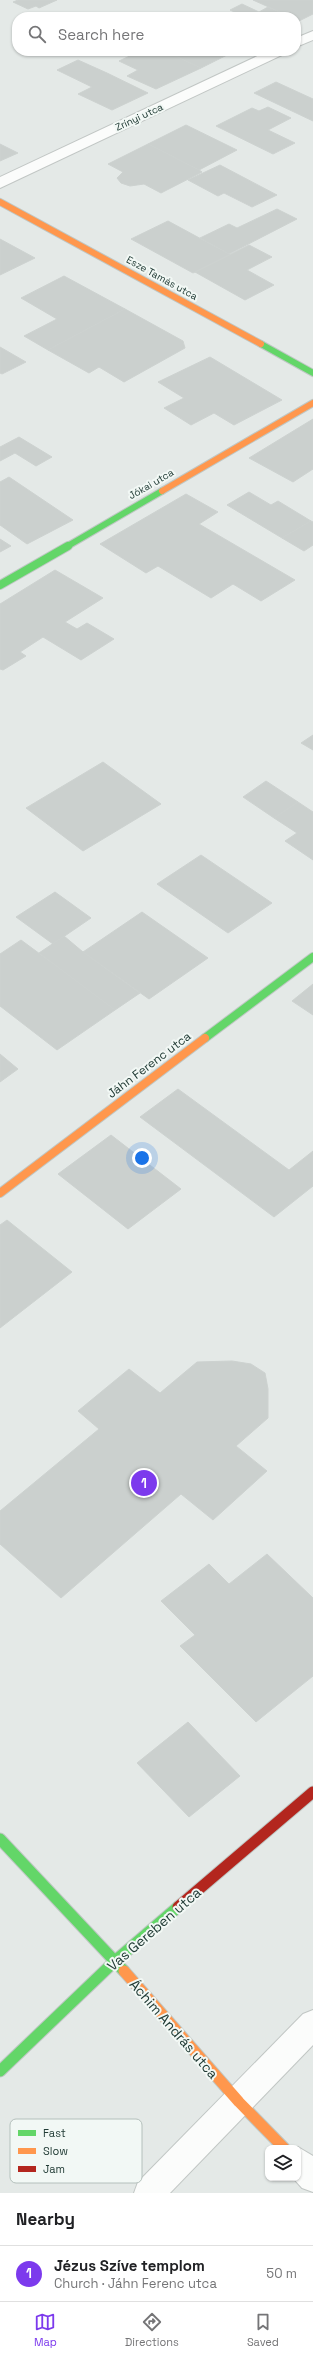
<!DOCTYPE html>
<meta charset="utf-8">
<style>
:root{--surface:#fff;--page:#f2f2f2;--text:#202124;--muted:#757577;--line:#e0e0e0;--accent:#7c3aed}
body{margin:0;font-family:"Space Grotesk",sans-serif;background:var(--page);color:var(--text)}
.controls{position:absolute;right:12px;bottom:12px;display:grid;overflow:hidden;border-radius:8px;box-shadow:0 1px 3px #0004}
.controls button{width:36px;height:36px;display:grid;place-items:center;padding:0;border:0;border-bottom:1px solid var(--line);background:var(--surface);color:var(--text);font:20px sans-serif}
.you{position:absolute;left:142px;top:1158px;width:14px;height:14px;margin:-10px;border:3px solid #fff;border-radius:50%;background:#1a73e8;box-shadow:0 0 0 6px #1a73e833}
.badge{display:grid;place-items:center;width:26px;height:26px;border-radius:50%;background:var(--accent);color:#fff;font-size:13px;font-weight:700}
.pin{position:absolute;translate:-50% -50%;border:2px solid #fff;box-shadow:0 1px 4px #0006}
.list{margin:0;padding:0;list-style:none}
h2{display:flex;justify-content:space-between;align-items:center;height:52px;margin:0;padding:0 16px;font-size:17px}
h2 small{font-size:13px;font-weight:400;color:var(--muted)}
.list li{display:grid;grid-template-columns:26px 1fr auto;gap:12px;align-items:center;box-sizing:border-box;height:56px;padding:0 16px;border-top:1px solid var(--line)}
.list b{display:block;font-size:15px;white-space:nowrap}
.list p{margin:0;font-size:13px;white-space:nowrap;color:var(--muted)}
.list em{font-size:13px;font-style:normal;color:var(--muted)}
.icon{flex:none;width:22px;height:22px;fill:none;stroke:currentColor;stroke-width:2;stroke-linecap:round;stroke-linejoin:round}
.map{position:relative;flex:none;width:313px;height:2193px;overflow:hidden}
.search{position:absolute;background:var(--surface);box-shadow:0 1px 3px #0004;left:12px;right:12px;top:12px;height:44px;display:flex;align-items:center;gap:10px;box-sizing:border-box;padding:0 14px;border-radius:16px;color:var(--muted);font-size:15px}
.sheet{height:108px;background:var(--surface)}
nav{display:flex;justify-content:space-around;align-items:center;box-sizing:border-box;height:56px;border-top:1px solid var(--line);background:var(--surface);font-size:11px;color:var(--muted)}
nav a{display:grid;justify-items:center;gap:2px}
nav .on{color:var(--accent)}
.map>svg:first-child{display:block}
.building{fill:#cbd0ce;stroke:#cdd2d0}
.lines{fill:none;stroke-linecap:round;stroke-linejoin:round}
.street-casing{stroke:#c1c6c4;stroke-width:2}
.fast-far2-casing{stroke:#bfc7c4;stroke-width:8}
.fast-far1-casing{stroke:#bfc7c4;stroke-width:10}
.fast-casing{stroke:#bfc7c4;stroke-width:13}
.slow-far2-casing{stroke:#bfc7c4;stroke-width:8}
.slow-far1-casing{stroke:#bfc7c4;stroke-width:10}
.slow-casing{stroke:#bfc7c4;stroke-width:13}
.jam-casing{stroke:#bfc7c4;stroke-width:13}
.street{fill:#fbfcfb;fill-rule:evenodd}
.fast-far2{stroke:#63d668;stroke-width:6}
.fast-far1{stroke:#63d668;stroke-width:8}
.fast{stroke:#63d668;stroke-width:11}
.slow-far2{stroke:#ff974d;stroke-width:6}
.slow-far1{stroke:#ff974d;stroke-width:8}
.slow{stroke:#ff974d;stroke-width:11}
.jam{stroke:#b3261e;stroke-width:11}
.labels{text-anchor:middle;dominant-baseline:central;stroke-width:4;stroke-linejoin:round;paint-order:stroke}
.far-street-label{font-size:10px;fill:#223c36;stroke:#f2f8f5}
.street-label{font-size:12px;fill:#223c36;stroke:#f2f8f5}
.near-street-label{font-size:14px;fill:#223c36;stroke:#f2f8f5}
.key{fill:#f2f8f5;stroke:#b4c0bc;stroke-width:1}
.key-label{font-size:11px;fill:#223c36}
</style>
<div class="map">
<svg width="313" height="2193" viewBox="0 0 313 2193">
<rect width="100%" height="100%" fill="#e4e9e7"/>
<g class="building">
<polygon points="18,0 57,0 39,8 36,6 28,9 13,2"/>
<polygon points="253,0 313,0 313,14 299,21 296,17 291,17"/>
<polygon points="242,4 259,12 268,7 291,17 238,17 241,15 230,10"/>
<polygon points="132,51 165,51 201,68 156,89 127,76 138,70 119,61 136,53"/>
<polygon points="165,51 235,51 201,68"/>
<polygon points="78,60 107,73 148,93 112,110 78,94 92,87 57,70"/>
<polygon points="276,82 313,99 313,121 254,93"/>
<polygon points="268,107 291,118 268,130 295,143 273,154 216,126 252,108 259,111"/>
<polygon points="186,125 237,150 199,170 148,144"/>
<polygon points="0,144 18,153 0,161"/>
<polygon points="148,144 199,170 202,172 161,193 144,184 130,186 121,183 117,178 123,172 108,164"/>
<polygon points="220,165 277,195 252,207 224,193 218,196 188,180"/>
<polygon points="277,209 297,219 229,254 200,238 229,224 237,228"/>
<polygon points="168,221 229,254 230,255 193,273 131,239"/>
<polygon points="0,239 35,258 0,275"/>
<polygon points="249,245 272,257 247,270 274,285 245,300 195,272"/>
<polygon points="64,276 125,309 48,350 24,336 57,319 21,298"/>
<polygon points="125,309 183,341 185,348 124,382 99,367 89,373 48,350"/>
<polygon points="0,347 26,362 2,374 0,373"/>
<polygon points="210,357 282,400 234,425 214,413 191,425 164,408 184,398 158,382"/>
<polygon points="313,419 313,469 293,482 249,458"/>
<polygon points="19,437 52,457 36,466 15,453 0,461 0,447"/>
<polygon points="9,477 73,520 27,544 0,525 0,482"/>
<polygon points="249,492 271,505 278,501 311,521 282,538 227,505"/>
<polygon points="186,494 218,512 199,524 295,580 261,601 233,584 211,598 158,566 146,573 100,544"/>
<polygon points="311,521 313,522 313,545 304,551 282,538"/>
<polygon points="0,539 11,546 0,552"/>
<polygon points="55,570 103,598 65,622 77,629 87,623 114,639 81,660 43,637 20,652 26,656 3,670 0,669 0,604"/>
<polygon points="313,735 313,750 301,743"/>
<polygon points="103,762 161,804 83,851 26,808"/>
<polygon points="266,781 298,802 274,818 243,797"/>
<polygon points="298,802 313,812 313,860 285,841 297,833 274,818"/>
<polygon points="201,855 272,903 228,933 157,884"/>
<polygon points="55,892 91,918 53,944 16,917"/>
<polygon points="142,912 208,958 149,999 83,952"/>
<polygon points="64,936 83,952 140,993 115,1010 39,953"/>
<polygon points="21,940 59,968 115,1010 57,1050 0,1006 0,954"/>
<polygon points="313,984 313,1015 292,1001"/>
<polygon points="0,1054 18,1069 0,1082"/>
<polygon points="178,1089 289,1170 313,1151 313,1186 274,1217 140,1117"/>
<polygon points="111,1135 181,1189 128,1229 58,1174"/>
<polygon points="7,1220 72,1272 0,1328 0,1225"/>
<polygon points="232,1361 251,1364 265,1373 268,1389 268,1418 236,1446 267,1471 213,1520 181,1494 61,1598 0,1544 0,1511 99,1429 78,1411 129,1369 160,1393 197,1362"/>
<polygon points="267,1554 313,1598 313,1676 256,1722 180,1646 195,1635 161,1601 209,1564 229,1584"/>
<polygon points="188,1722 240,1776 189,1817 137,1763"/>
</g>
<g class="lines">
<defs>
<g id="street">
<polygon points="313,31 313,40 296,47 296,38"/>
<polygon points="268,51 286,51 284,54 0,188 0,177"/>
<polygon points="313,2010 313,2045 170,2193 134,2193 138,2182 303,2014"/>
<polygon points="298,2147 313,2156 313,2192 302,2188 293,2178 298,2178 298,2148 295,2148"/>
</g>
<g id="fast-far2">
<polyline points="261,344 313,373"/>
<polyline points="66,547 162,491"/>
</g>
<g id="fast-far1">
<polyline points="0,585 68,546"/>
<polyline points="205,1038 313,957"/>
</g>
<g id="fast">
<polyline points="0,1839 124,1971"/>
<polyline points="0,2071 115,1961 178,1907"/>
</g>
<g id="slow-far2">
<polyline points="0,202 261,344"/>
<polyline points="162,491 313,403"/>
</g>
<polyline id="slow-far1" points="0,1193 205,1038"/>
<polyline id="slow" points="124,1971 239,2102 284,2148"/>
<polyline id="jam" points="178,1907 313,1792"/>
</defs>
<use href="#street" class="street-casing"/>
<use href="#fast-far2" class="fast-far2-casing"/>
<use href="#fast-far1" class="fast-far1-casing"/>
<use href="#fast" class="fast-casing"/>
<use href="#slow-far2" class="slow-far2-casing"/>
<use href="#slow-far1" class="slow-far1-casing"/>
<use href="#slow" class="slow-casing"/>
<use href="#jam" class="jam-casing"/>
<use href="#street" class="street"/>
<use href="#fast-far2" class="fast-far2"/>
<use href="#fast-far1" class="fast-far1"/>
<use href="#fast" class="fast"/>
<use href="#slow-far2" class="slow-far2"/>
<use href="#slow-far1" class="slow-far1"/>
<use href="#slow" class="slow"/>
<use href="#jam" class="jam"/>
</g>
<g class="labels">
<g class="far-street-label">
<text transform="translate(139 117) rotate(-25)">Zrínyi utca</text>
<text transform="translate(162 278) rotate(29)">Esze Tamás utca</text>
<text transform="translate(151 484) rotate(-30)">Jókai utca</text>
</g>
<g class="street-label">
<text transform="translate(149 1065) rotate(-37)">Jáhn Ferenc utca</text>
</g>
<g class="near-street-label">
<text transform="translate(154 1929) rotate(-41)">Vas Gereben utca</text>
<text transform="translate(174 2029) rotate(49)">Áchim András utca</text>
</g>
</g>
<rect x="10" y="2119" width="132" height="64" rx="6" class="key"/>
<rect x="18" y="2130" width="18" height="6" fill="#63d668"/>
<rect x="18" y="2148" width="18" height="6" fill="#ff974d"/>
<rect x="18" y="2166" width="18" height="6" fill="#b3261e"/>
<g class="key-label">
<text x="43" y="2137">Fast</text>
<text x="43" y="2155">Slow</text>
<text x="43" y="2173">Jam</text>
</g>
</svg>
<div class="controls">
<button><svg class="icon" aria-label="layers" viewBox="0 0 24 24"><path d="M12 4l9 5-9 5-9-5zM3 14l9 5 9-5"/></svg></button>
</div>
<div class="you"></div>
<div class="pin badge" style="left:144px;top:1483px">1</div>
<div class="search"><svg class="icon" aria-label="search" viewBox="0 0 24 24"><circle cx="10" cy="10" r="6"/><path d="M15 15l6 6"/></svg>Search here</div>
</div>
<section class="sheet">
<h2>Nearby<small></small></h2>
<ul class="list">
<li><span class="badge">1</span><div><b>Jézus Szíve templom</b><p>Church · Jáhn Ferenc utca</p></div><em>50 m</em></li>
</ul>
</section>
<nav>
<a class="on"><svg class="icon" aria-label="map" viewBox="0 0 24 24"><path d="M3 6l6-2 6 2 6-2v14l-6 2-6-2-6 2zM9 4v14M15 6v14"/></svg>Map</a>
<a><svg class="icon" aria-label="directions" viewBox="0 0 24 24"><path d="M12 3l9 9-9 9-9-9zM9 14v-3h6M13 9l2 2-2 2"/></svg>Directions</a>
<a><svg class="icon" aria-label="saved" viewBox="0 0 24 24"><path d="M7 4h10v16l-5-4-5 4z"/></svg>Saved</a>
</nav>
